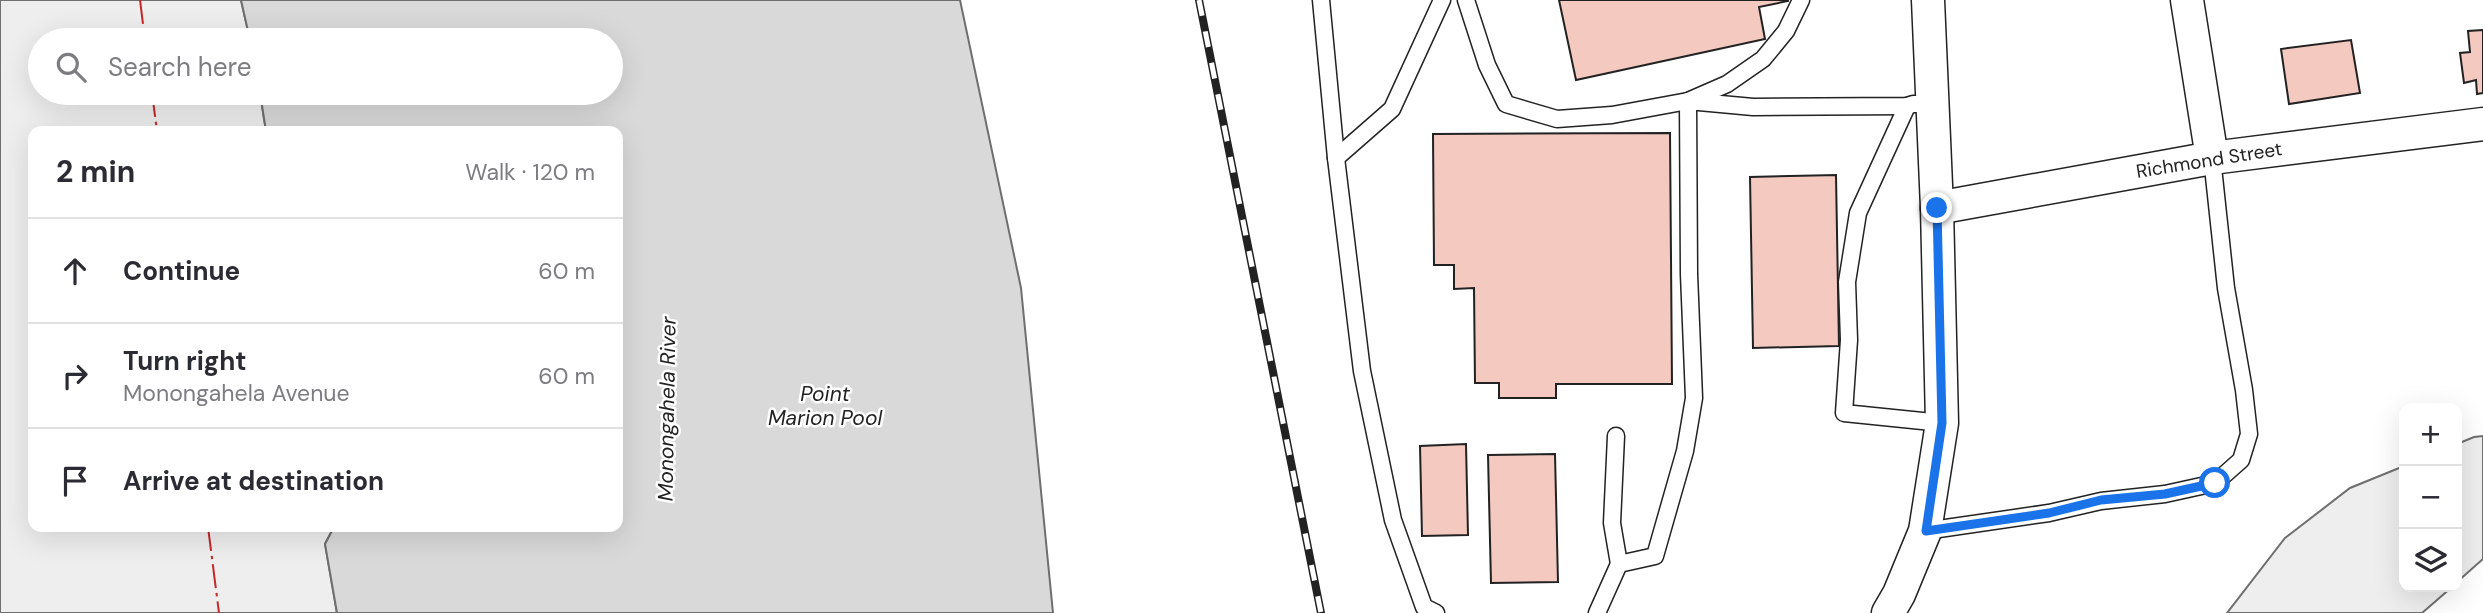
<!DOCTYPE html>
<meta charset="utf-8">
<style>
:root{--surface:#fff;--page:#f2f2f3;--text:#2b2b33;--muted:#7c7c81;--line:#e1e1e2}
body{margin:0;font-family:"DM Sans",sans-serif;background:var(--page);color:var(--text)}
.controls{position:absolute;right:21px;bottom:21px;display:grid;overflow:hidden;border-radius:14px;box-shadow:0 7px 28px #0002}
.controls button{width:63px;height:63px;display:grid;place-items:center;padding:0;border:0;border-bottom:2px solid var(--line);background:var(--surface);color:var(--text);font:35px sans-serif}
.stop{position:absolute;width:21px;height:21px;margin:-16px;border:5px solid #1a73e8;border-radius:50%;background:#fff}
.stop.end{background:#1a73e8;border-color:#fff;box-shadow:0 2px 7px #0008}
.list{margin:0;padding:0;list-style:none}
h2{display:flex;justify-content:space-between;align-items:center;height:91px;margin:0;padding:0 28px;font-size:30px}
h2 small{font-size:23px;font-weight:400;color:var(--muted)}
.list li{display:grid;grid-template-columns:46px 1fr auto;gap:21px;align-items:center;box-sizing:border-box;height:105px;padding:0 28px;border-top:2px solid var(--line)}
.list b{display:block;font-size:26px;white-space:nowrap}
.list p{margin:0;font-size:23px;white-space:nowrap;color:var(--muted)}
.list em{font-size:23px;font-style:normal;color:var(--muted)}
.icon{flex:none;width:38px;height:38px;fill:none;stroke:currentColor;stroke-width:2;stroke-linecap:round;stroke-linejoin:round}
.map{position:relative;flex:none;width:2483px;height:613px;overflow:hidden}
.search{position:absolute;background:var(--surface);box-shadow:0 7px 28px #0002;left:28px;top:28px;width:595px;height:77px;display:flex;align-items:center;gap:18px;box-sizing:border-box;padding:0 24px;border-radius:38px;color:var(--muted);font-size:26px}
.panel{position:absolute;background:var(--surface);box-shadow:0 7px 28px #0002;left:28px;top:126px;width:595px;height:406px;border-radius:14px}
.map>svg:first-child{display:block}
.green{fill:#eee;stroke:#6f6f6f;stroke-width:2}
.water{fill:#d9d9d9;stroke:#6f6f6f;stroke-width:2}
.building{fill:#f3c9c0;stroke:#222;stroke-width:2}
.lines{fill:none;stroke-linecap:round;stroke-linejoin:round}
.lane-casing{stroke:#222;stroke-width:19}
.street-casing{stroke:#222;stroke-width:35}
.lane{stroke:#fff;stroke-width:16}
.street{stroke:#fff;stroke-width:32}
.rail-casing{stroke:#222;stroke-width:8}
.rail{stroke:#fff;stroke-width:5;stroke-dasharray:16;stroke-linecap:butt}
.power{stroke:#c62828;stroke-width:2;stroke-dasharray:24 5 3.5 5;stroke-linecap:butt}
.route{stroke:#1a73e8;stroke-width:9}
.labels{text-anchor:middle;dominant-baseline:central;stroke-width:5;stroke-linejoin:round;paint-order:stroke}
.street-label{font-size:19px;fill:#222;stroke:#fff}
.water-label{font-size:21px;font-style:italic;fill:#222;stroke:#fff}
</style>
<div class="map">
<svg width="2483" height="613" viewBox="0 0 2483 613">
<rect width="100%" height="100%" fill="#fff"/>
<g class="green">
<polygon points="0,0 241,0 250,40 40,40 40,93 260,93 266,131 33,131 33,527 334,527 325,544 337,613 0,613"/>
<polygon points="2483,436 2483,559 2457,582 2457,444 2474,437"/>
<polygon points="2404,466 2404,587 2452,587 2422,613 2227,613 2285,538 2350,488"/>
</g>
<polygon class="water" points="241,0 960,0 1021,288 1053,613 337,613 325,544 334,527 618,527 618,131 266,131 260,93 611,93 611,40 250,40"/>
<g class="building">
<polygon points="1559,0 1788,0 1788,1 1759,7 1765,39 1576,80"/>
<polygon points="2483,30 2483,93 2477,94 2476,80 2464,83 2460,53 2470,52 2468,31"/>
<polygon points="2351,40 2360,93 2289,104 2281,49"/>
<polygon points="1670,133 1672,384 1556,384 1556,398 1499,398 1499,383 1475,383 1474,288 1454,289 1454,265 1434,265 1433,134"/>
<polygon points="1836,175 1839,346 1753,348 1750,177"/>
<polygon points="1466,444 1468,535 1422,536 1420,446"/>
<polygon points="1555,454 1558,582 1491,583 1488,455"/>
</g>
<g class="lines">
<defs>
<g id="lane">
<polyline points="1321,0 1336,158 1362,371 1393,520 1424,607 1436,613"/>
<polyline points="1466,0 1487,65 1506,104 1557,119 1612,115 1688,101 1727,84 1763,59 1786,31 1801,0"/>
<polyline points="1907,106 1858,213 1847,282 1849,340 1844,413 1942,423"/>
<polyline points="1336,158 1392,109 1442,0"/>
<polyline points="1616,436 1612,523 1619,564"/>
<polyline points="1925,531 2049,513 2101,501 2165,494 2215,483 2241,460 2249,434 2244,390 2226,288 2212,158"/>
<polyline points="1597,613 1619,564 1655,556 1685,451 1694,398 1689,274 1688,101 1753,107 1907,106 1913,104 1932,104"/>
</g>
<g id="street">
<polyline points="2187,0 2212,158"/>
<polyline points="1937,208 2212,158 2483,124"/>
<polyline points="1888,613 1899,594 1925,531 1942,423 1937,208 1928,0"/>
</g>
</defs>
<use href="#lane" class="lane-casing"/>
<use href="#street" class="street-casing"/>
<use href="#lane" class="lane"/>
<use href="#street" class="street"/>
<defs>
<polyline id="rail" points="1199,0 1321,613"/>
</defs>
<use href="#rail" class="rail-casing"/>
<use href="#rail" class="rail"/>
<g class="power">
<polyline points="140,0 145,40"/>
<polyline points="152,93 157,131"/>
<polyline points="208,527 219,613"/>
</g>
</g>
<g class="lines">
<polyline class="route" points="1937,208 1942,423 1926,531 2049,513 2101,500 2165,494 2215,483"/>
</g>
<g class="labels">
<g class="street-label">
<text transform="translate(2209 160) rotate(-9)">Richmond Street</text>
</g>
<g class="water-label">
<text x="825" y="394">Point<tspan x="825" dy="24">Marion Pool</tspan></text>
<text transform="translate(667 409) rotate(-89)">Monongahela River</text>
</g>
</g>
</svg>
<div class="controls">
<button>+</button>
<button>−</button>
<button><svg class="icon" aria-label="layers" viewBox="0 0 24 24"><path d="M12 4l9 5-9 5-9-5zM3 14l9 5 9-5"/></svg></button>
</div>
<div class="stop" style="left:2215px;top:483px"></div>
<div class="stop end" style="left:1937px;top:208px"></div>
<div class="search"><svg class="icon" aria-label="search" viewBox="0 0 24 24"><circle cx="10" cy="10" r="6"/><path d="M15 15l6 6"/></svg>Search here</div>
<section class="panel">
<h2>2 min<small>Walk · 120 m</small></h2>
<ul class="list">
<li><svg class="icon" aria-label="ahead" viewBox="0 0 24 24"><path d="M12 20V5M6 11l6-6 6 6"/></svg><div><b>Continue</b></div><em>60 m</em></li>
<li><svg class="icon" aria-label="right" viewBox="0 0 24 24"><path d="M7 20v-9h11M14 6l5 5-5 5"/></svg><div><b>Turn right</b><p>Monongahela Avenue</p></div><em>60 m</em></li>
<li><svg class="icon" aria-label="arrive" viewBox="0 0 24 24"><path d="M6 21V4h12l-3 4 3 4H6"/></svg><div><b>Arrive at destination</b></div></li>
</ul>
</section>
</div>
